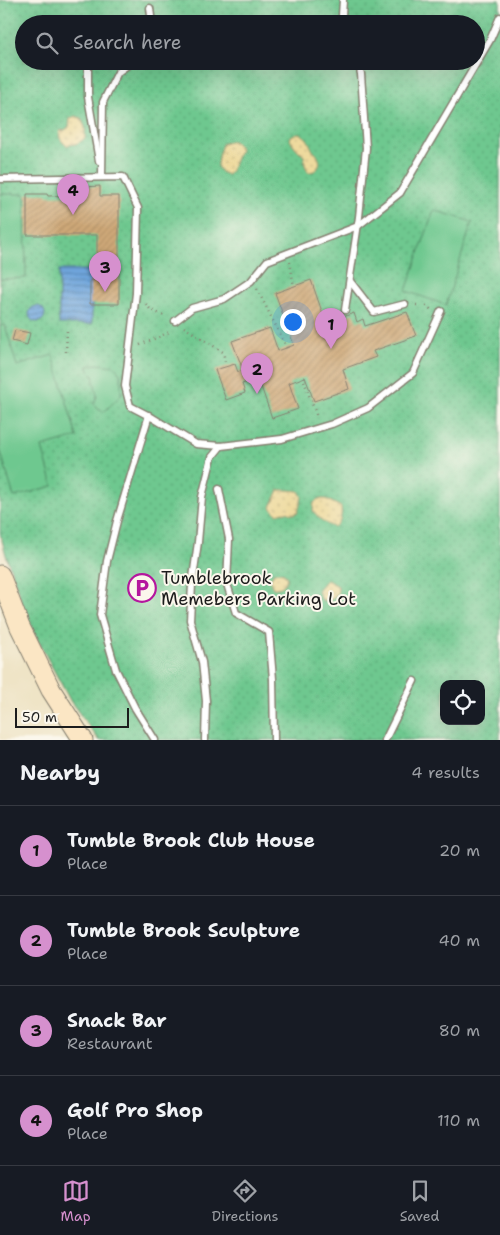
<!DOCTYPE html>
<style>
:root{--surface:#171b24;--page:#242831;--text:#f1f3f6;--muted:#9ea1a6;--line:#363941;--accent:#d690ce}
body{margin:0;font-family:"Shantell Sans",sans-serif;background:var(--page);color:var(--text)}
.controls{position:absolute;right:15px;bottom:15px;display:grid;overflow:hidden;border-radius:10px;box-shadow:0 5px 20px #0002}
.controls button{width:45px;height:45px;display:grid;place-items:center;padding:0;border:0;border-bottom:1px solid var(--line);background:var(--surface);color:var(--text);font:25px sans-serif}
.scale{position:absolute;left:15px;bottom:12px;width:114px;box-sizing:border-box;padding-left:5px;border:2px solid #1c1c1c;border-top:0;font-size:14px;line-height:18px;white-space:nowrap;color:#1c1c1c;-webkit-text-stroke:4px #fbf7ec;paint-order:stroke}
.you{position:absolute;left:292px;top:321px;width:18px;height:18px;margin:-12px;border:4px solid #fff;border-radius:50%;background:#1a73e8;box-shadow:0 0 0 8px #1a73e833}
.badge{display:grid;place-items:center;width:32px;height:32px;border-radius:50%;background:var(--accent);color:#111;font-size:16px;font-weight:700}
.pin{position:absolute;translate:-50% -41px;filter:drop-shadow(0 1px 2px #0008)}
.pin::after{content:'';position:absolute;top:26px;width:18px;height:15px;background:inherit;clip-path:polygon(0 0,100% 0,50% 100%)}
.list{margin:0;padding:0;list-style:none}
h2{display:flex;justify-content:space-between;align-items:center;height:65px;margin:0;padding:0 20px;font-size:21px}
h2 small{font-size:16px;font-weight:400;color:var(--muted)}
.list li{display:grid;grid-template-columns:32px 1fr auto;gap:15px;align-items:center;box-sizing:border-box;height:90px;padding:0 20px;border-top:1px solid var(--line)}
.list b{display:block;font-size:19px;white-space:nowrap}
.list p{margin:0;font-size:16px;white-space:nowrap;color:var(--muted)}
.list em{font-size:16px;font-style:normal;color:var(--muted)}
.icon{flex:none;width:28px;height:28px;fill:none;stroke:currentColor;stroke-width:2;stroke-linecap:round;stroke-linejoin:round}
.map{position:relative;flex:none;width:500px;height:740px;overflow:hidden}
.search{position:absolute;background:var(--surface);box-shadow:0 5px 20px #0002;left:15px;right:15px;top:15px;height:55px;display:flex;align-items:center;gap:12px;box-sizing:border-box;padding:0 18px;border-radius:28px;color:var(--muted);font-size:19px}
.sheet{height:425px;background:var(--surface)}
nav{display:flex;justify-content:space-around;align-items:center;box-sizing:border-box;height:70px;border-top:1px solid var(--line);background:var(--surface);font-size:14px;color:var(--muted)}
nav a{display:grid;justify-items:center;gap:2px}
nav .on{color:var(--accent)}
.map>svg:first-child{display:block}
.grass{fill:url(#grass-dots);stroke:#457256;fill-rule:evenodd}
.sand{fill:url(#sand-dots);stroke:#857b5d}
.green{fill:#6ec88f;stroke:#457256}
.water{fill:url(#water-rules);stroke:#46607c}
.building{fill:url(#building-hatch)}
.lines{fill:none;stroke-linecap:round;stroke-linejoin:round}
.service-casing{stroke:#868071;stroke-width:9}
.secondary-casing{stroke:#868071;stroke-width:21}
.path{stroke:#868071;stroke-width:2.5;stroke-dasharray:1 4;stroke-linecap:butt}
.service{stroke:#fff;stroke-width:6}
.secondary{stroke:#fbe6c4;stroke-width:19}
.labels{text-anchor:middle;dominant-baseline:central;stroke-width:4;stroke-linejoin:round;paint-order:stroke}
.poi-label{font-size:18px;fill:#1c1c1c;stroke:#fbf7ec;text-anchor:start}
</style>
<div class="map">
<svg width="500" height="740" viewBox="0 0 500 740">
<defs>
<pattern id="grass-dots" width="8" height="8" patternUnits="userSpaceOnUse" patternTransform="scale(1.25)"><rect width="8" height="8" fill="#6ec88f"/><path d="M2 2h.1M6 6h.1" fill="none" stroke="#5fab7b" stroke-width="1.8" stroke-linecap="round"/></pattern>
<pattern id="sand-dots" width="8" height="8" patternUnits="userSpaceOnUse" patternTransform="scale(1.25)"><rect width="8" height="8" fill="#eeda9e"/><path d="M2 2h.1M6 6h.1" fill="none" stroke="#ccba88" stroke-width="1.8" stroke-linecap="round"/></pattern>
<pattern id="water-rules" width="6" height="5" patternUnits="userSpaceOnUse" patternTransform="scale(1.25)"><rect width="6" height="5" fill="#6fa5dc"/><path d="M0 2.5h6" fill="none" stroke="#5a86b2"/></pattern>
<pattern id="building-hatch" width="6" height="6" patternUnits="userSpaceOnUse" patternTransform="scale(1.25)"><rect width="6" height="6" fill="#cea878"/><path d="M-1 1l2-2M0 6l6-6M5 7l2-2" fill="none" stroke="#b09067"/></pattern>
</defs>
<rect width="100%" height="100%" fill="#fbf7ec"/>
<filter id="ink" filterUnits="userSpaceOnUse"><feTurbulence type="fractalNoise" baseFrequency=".02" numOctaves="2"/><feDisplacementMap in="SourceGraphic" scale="10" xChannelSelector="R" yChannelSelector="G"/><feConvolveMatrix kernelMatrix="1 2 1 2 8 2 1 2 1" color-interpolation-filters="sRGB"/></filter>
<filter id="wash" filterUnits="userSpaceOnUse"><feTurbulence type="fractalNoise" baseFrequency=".0096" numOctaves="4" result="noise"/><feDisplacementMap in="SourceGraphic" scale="20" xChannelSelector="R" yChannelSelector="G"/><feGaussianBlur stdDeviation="1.12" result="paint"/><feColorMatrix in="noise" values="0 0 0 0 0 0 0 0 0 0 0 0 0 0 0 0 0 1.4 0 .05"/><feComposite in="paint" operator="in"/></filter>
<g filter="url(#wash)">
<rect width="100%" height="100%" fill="#efe4c6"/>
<path class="grass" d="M0,0H500V740H99L71,702L29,624L6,555L0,533ZM24,24H476V61H24ZM444,684H481V721H444Z"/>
<g class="sand">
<path d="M75,116L81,118L85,127V138C78,144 74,145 66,145C61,141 58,137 60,131L65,130L69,127L70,119Z"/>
<path d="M299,133C311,139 308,144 314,152C315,153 317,154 317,155C323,164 318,172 308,172L305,165L304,156L296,148L290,140L291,136L295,134Z"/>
<path d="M229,141H234L239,146L240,151C233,160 235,166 228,175L221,172L217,166L218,157L222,144Z"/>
<path d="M279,490C284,490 294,490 299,491L302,497L298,512L294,514C292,514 289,513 287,512C278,512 278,518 271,507Z"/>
<path d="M318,499H326L341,507C342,516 341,522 334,527C326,525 317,517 313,510L314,503Z"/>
<path d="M278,572L284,573L287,578C285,585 281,589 273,588L271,584L270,579L274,573Z"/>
<path d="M327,580L338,586C339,596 333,602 322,600L319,594L318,589L324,582Z"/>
</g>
<g class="green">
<polygon points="0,194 25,194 26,278 0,279"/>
<polygon points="434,210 472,222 446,305 406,291"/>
<polygon points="5,325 17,366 53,355 77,437 42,447 53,486 14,497 0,449 0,326"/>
<polygon points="96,364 115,366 121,376 121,395 105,411 99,410 94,404 97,396 93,375 89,371 88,366"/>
</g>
<g class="water">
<rect x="59" y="270" width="33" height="54"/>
<circle cx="37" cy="314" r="8"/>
</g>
<g id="blocks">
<g class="building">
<polygon points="100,186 100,196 119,196 119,304 90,304 90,280 97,280 97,235 27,235 27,194 47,194 48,196 83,195 83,187"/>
<polygon points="311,280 326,323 354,313 357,322 363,319 365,326 407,312 416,336 373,351 376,357 343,369 349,389 314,401 305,377 289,383 298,409 272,418 258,378 242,384 245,393 226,400 215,370 235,364 238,372 243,370 232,341 270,328 278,351 294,345 275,293"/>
<polygon points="15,330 30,333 27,345 12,341"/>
</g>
</g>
</g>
<g filter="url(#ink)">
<use href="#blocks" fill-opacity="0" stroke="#868071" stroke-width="1"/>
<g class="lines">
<defs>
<g id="service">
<polyline points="343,0 342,15 346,24"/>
<polyline points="150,8 152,24"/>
<polyline points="88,61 88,97 99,161"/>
<polyline points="102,177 103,102 118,72 133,61"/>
<polyline points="0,179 123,177 138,208 136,293 125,386 130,406 153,418 196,444 221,446 282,439 332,424 368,408 413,373 441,311"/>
<polyline points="350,281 374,312 405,304"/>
<polyline points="345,310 359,217 366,148 361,74 358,61"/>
<polyline points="175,321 192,308 224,299 251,281 267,261 358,226 400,193 490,40 500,17"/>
<polyline points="149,415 117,521 107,561 100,615 116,670 135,708 155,740"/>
<polyline points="219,489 229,539 227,584 236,613 269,632 273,679 274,740"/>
<polyline points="205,740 206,701 202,662 190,620 192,585 198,542 202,497 212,457 221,446"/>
<polyline points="385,740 414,681"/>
</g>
<polyline id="secondary" points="0,575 20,627 51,690 83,740"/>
</defs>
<use href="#service" class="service-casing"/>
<use href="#secondary" class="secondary-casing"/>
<g class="path">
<polyline points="290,262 294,287"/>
<polyline points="257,289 287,348"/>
<polyline points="146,304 150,309 166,317"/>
<polyline points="416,305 428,306 431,310"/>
<polyline points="184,327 223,352 225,362"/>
<polyline points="140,345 172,331"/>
<polyline points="66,352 67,331"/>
<polyline points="304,381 317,417"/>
</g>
<use href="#service" class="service"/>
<use href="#secondary" class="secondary"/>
</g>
</g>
<defs>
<symbol id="parking-ring" viewBox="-11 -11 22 22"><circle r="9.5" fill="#fbf7ec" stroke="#b5179e" stroke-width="1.5"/><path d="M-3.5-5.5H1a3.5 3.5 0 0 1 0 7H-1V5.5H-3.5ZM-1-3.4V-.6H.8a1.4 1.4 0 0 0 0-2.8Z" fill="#b5179e"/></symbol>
</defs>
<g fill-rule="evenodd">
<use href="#parking-ring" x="126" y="572" width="32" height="32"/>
</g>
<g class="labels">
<g class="poi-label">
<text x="161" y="578">Tumblebrook<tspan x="161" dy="21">Memebers Parking Lot</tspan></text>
</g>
</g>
</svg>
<div class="controls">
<button><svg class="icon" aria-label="locate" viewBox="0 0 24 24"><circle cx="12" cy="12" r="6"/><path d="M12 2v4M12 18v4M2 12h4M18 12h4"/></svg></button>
</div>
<div class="scale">50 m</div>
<div class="you"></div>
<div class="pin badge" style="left:331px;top:349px">1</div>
<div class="pin badge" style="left:257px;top:394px">2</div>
<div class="pin badge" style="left:105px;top:292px">3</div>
<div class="pin badge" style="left:73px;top:215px">4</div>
<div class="search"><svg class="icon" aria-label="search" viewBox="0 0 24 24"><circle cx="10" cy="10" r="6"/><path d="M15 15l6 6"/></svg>Search here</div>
</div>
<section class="sheet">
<h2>Nearby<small>4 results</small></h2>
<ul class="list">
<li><span class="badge">1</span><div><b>Tumble Brook Club House</b><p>Place</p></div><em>20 m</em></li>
<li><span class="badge">2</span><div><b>Tumble Brook Sculpture</b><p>Place</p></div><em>40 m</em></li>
<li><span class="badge">3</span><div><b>Snack Bar</b><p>Restaurant</p></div><em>80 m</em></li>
<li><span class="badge">4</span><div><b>Golf Pro Shop</b><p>Place</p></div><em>110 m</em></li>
</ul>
</section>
<nav>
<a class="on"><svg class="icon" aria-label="map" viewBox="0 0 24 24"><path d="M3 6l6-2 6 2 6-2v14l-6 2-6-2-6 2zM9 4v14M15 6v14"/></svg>Map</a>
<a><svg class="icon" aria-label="directions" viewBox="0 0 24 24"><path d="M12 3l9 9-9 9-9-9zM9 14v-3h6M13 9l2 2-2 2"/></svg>Directions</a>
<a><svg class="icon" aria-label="saved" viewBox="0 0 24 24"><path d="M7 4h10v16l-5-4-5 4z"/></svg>Saved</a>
</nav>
